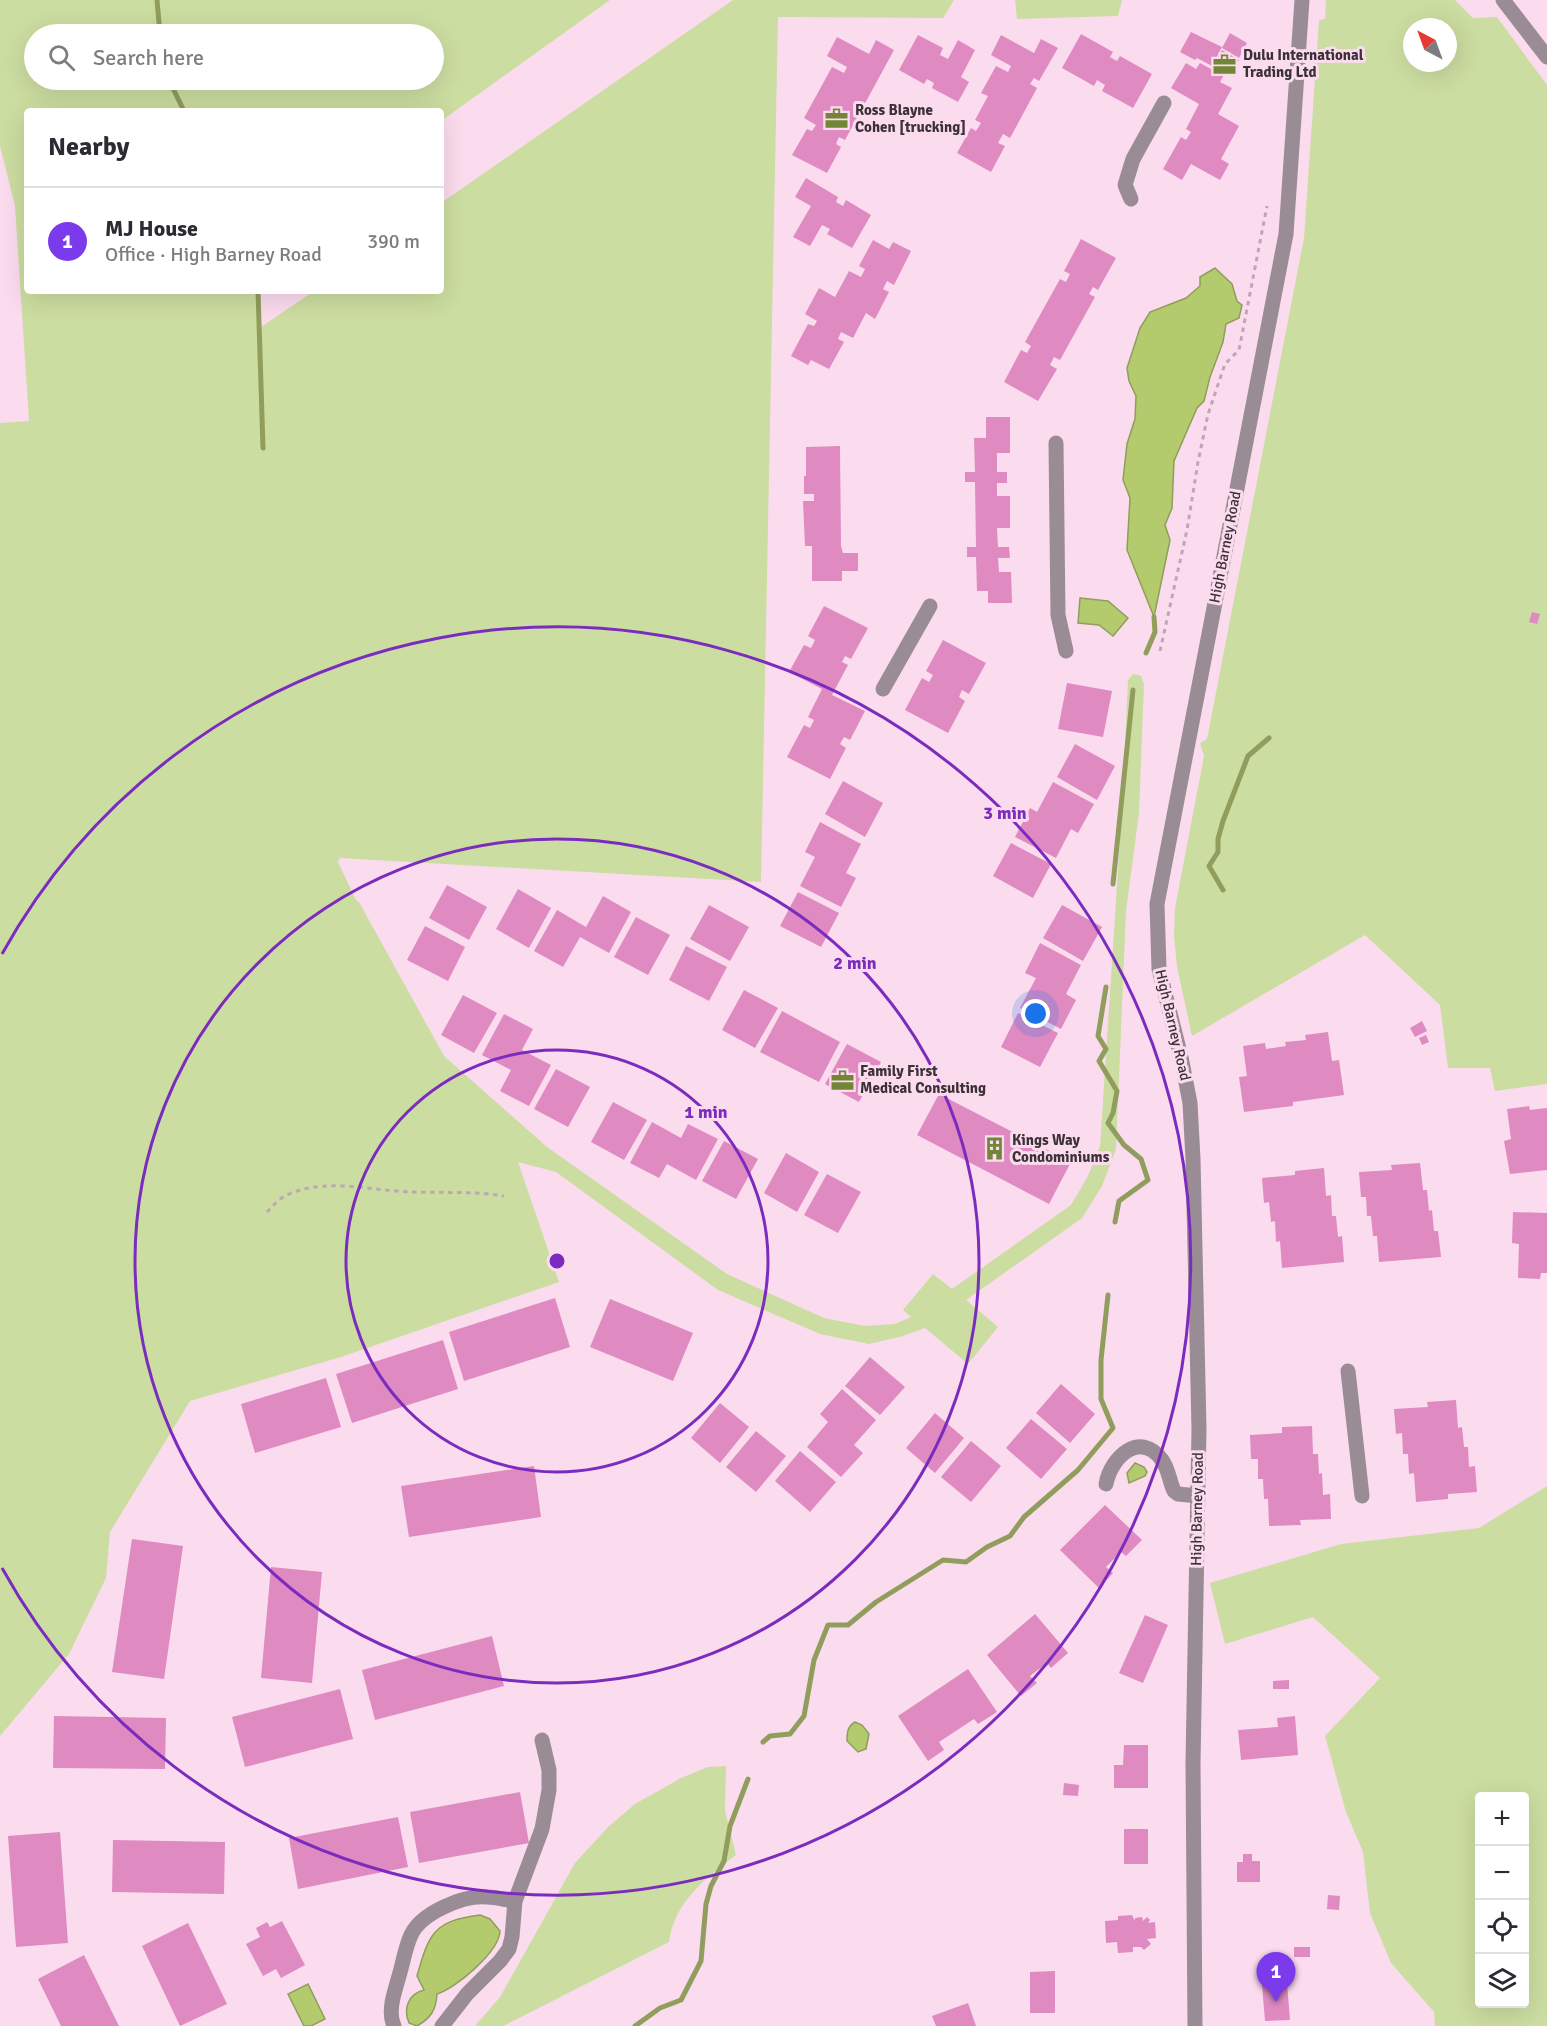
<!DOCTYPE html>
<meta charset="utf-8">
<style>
:root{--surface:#fff;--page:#f2f2f3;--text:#2b2b33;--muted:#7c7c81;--line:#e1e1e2;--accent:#7c3aed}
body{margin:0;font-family:Signika,sans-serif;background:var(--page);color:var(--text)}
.controls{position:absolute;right:18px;bottom:18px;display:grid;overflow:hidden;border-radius:6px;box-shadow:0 6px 24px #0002}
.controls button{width:54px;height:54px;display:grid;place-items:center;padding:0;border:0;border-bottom:2px solid var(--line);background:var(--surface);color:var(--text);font:30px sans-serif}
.compass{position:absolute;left:1403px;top:18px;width:54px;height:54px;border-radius:50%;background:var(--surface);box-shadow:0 6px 24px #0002;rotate:319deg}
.you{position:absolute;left:1036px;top:1014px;width:21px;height:21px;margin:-15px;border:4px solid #fff;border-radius:50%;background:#1a73e8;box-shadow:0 0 0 9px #1a73e833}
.badge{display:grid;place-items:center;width:39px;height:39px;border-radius:50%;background:var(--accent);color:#fff;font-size:20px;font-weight:700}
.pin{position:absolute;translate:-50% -50px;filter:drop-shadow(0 2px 3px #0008)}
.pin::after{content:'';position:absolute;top:32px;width:21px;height:18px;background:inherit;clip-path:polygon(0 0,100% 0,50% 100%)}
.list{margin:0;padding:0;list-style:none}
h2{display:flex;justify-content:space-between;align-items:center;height:78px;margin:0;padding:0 24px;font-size:26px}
h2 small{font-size:20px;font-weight:400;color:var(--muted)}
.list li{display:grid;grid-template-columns:39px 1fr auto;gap:18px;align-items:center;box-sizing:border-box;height:108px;padding:0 24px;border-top:2px solid var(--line)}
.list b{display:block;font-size:22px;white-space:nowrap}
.list p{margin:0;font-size:20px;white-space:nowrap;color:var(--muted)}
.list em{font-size:20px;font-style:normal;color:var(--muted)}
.icon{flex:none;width:33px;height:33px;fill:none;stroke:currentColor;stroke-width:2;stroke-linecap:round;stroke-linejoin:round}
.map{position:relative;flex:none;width:1547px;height:2026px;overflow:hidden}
.search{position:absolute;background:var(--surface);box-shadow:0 6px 24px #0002;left:24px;top:24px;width:420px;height:66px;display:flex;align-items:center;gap:15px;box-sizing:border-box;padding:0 21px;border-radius:33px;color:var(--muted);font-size:22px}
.panel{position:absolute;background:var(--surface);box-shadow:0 6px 24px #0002;left:24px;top:108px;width:420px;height:186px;border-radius:6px}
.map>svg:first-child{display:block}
.green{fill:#ccdda1;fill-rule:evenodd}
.water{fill:#b3cb6d;stroke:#909d5d;stroke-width:1.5}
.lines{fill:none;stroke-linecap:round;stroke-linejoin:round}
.stream{stroke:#909d5d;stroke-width:5}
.building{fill:#df8ac1}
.path{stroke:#bfa6b5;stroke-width:3;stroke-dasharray:4.5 4.5;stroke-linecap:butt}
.minor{stroke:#998c94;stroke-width:15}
.ring{fill:none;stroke:#7b2cbf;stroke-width:3}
.labels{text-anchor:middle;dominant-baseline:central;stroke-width:6;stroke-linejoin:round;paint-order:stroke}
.poi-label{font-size:15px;font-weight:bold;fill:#3d3138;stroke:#fbdcee;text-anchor:start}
.street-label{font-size:15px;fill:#3d3138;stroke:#fbdcee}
.centre{fill:#7b2cbf;stroke:#fbdcee;stroke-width:3}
.ring-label{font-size:18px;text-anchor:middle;font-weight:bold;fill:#7b2cbf;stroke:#fbdcee;stroke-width:6;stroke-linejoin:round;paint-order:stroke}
</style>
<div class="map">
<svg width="1547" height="2026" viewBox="0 0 1547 2026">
<rect width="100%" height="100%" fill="#fbdcee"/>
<g class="green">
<path d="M0,0H610L441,121V111H27V291H257L258,329L314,291H441V203L733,0H954L943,18L778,17L761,882L340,858L338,862L356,900L359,902L444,1056L547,1147L727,1274L824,1318L865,1326L895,1324L911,1317L903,1310L933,1274L952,1289L1071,1205L1088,1176L1100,1146L1122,809L1128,680L1133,674L1141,676L1144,684L1139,813L1126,911L1116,1149L1102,1186L1082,1218L966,1300L998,1327L968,1364L925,1328L903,1336L869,1344L820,1334L718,1290L556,1172L518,1162L559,1282L341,1357L190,1401L110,1532L106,1578L69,1654L0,1736V423L29,421L15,206L0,146ZM434,34V80H34V34Z"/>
<polygon points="1015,0 1122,0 1118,16 1017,19"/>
<path d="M1326,0H1455L1473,18L1497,17L1547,85V1084L1495,1091L1490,1068H1448L1440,1005L1365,935L1192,1036L1177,967L1174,936L1175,908L1204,756L1200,743L1207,739L1304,238L1319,20L1325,19ZM1412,27H1448V63H1412Z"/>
<path d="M1547,1486V2026H1435L1434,2012L1391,1963L1370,1913L1363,1852L1346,1812L1325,1736L1380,1678L1313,1617L1225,1644L1210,1583L1341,1544L1479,1528ZM1524,1796V2004H1480V1796Z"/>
<path d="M726,1766L725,1811L736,1855C706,1878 674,1902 669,1942L503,2026H475L500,1997L575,1863L608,1827L635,1804L681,1778L708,1767Z"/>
</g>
<g class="water">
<polygon points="1215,268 1232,284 1237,301 1242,305 1239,318 1226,324 1223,342 1210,377 1204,401 1197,408 1174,461 1172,508 1165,525 1170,540 1154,617 1127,550 1130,498 1123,480 1127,444 1135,419 1136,396 1129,381 1127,368 1140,328 1150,312 1186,298 1200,286 1200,277"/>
<polygon points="1080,598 1108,601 1128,618 1113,636 1099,625 1078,623"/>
<polygon points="1135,1463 1144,1467 1147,1472 1145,1476 1129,1483 1127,1473"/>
<path d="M855,1722L862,1725L869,1734L866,1749L858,1752L847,1741C847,1733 847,1727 855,1722Z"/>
<path d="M480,1915L490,1919L500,1931C499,1952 456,1988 437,1994C436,2010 431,2018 417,2026L409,2023C403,2009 408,1994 424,1990L417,1976C429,1934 433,1921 480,1915Z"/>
<polygon points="308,1984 325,2019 311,2026 304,2026 288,1994"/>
</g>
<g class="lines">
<g class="stream">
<polyline points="157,0 160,34"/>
<polyline points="169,80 184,111"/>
<polyline points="258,291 263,448"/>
<polyline points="1146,653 1155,632 1154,617"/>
<polyline points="1113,884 1133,690"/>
<polyline points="1223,890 1209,866 1218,852 1218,839 1223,821 1248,756 1269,738"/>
<polyline points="1106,987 1098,1036 1106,1049 1099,1061 1117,1091 1113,1113 1108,1123 1124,1145 1141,1159 1148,1180 1119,1201 1115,1222"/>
<polyline points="763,1742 770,1736 790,1734 804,1716 814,1660 828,1625 848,1625 876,1602 943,1560 966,1562 987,1547 1010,1536 1024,1517 1078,1470 1113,1428 1101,1399 1101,1360 1108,1295"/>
<polyline points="635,2026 660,2008 681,2000 701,1961 706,1904 711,1886 724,1861 730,1826 748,1779"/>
</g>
</g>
<g class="building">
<polygon points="1191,32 1222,47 1212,66 1197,58 1195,60 1180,52"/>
<polygon points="1230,33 1247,43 1239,58 1222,48"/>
<polygon points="1081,34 1113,52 1110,57 1117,61 1120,56 1152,74 1133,108 1102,91 1105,85 1097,80 1094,86 1062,68"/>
<polygon points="918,35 943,48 940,55 948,59 958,40 975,50 961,77 969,82 958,102 932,88 934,83 927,79 924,84 899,70"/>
<polygon points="1001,35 1034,53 1041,39 1058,48 1039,81 1034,78 1030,84 1037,88 1010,138 1003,134 998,143 1005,146 991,172 957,153 971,128 976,131 981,123 975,120 988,96 981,93 996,66 1008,72 1011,66 991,55"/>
<polygon points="837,37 869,54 876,40 894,50 845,140 839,137 836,144 841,147 827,173 792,155 807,129 812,131 816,125 804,118 832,67 844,73 847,67 827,56"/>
<polygon points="1222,50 1239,60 1230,76 1225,73 1220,82 1232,88 1218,114 1239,126 1221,159 1229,164 1220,180 1191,164 1182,180 1163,169 1181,137 1186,140 1191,132 1186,129 1199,104 1171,88 1186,63 1196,69 1200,63 1211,69"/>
<polygon points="806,178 838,197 836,202 843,206 846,200 871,215 852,248 827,234 830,229 822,225 810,246 793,237 811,206 795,197"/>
<polygon points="1081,239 1116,258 1098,290 1093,287 1089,294 1095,297 1060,360 1054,357 1050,365 1057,369 1038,401 1004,382 1021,350 1027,353 1031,346 1025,342 1060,279 1066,282 1070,274 1064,271"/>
<polygon points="873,240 889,249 893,242 911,251 894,285 887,281 883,289 889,292 875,319 866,313 853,338 841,332 838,339 844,342 829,369 811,360 808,365 791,356 808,324 814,326 817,321 805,314 819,288 835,297 849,271 861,277 865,269 859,266"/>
<polygon points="986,417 1010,417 1010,453 997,453 997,472 1007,472 1007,483 997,483 997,496 1010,496 1010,528 997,528 998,547 1009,547 1010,558 998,558 999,572 1011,572 1012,603 988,603 988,591 977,591 976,557 967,557 967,547 976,547 975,482 965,482 965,472 975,472 974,438 986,438"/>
<polygon points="840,446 841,546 843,553 858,553 858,571 842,571 842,581 812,581 812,546 805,546 803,501 814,501 814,494 804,494 804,476 806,476 806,447"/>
<polygon points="824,606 868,628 851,659 845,656 842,662 848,665 832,695 865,711 850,740 844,737 840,744 846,748 830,779 787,757 804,725 810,728 814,720 808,717 822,689 789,672 804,645 811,648 815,640 808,636"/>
<polygon points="1532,612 1540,614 1537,624 1529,622"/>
<polygon points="943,640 986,663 969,694 962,690 959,697 965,701 948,733 905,710 922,678 929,682 933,675 926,671"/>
<polygon points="1067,683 1112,691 1103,737 1058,729"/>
<polygon points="1075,744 1115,766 1097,800 1057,777"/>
<polygon points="843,781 883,803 865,837 825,814"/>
<polygon points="1053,782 1094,804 1078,833 1071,829 1056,858 1015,837 1030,808 1037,812"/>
<polygon points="820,822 861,844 846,873 856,878 841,907 800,886 815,857 805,852"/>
<polygon points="1011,843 1051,864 1033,898 993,876"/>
<polygon points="447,885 487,907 469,940 429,918"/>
<polygon points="518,889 551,908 529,948 496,929"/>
<polygon points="798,892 839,913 821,947 780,926"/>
<polygon points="603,896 631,912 609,953 580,937 563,967 534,951 557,910 586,927"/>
<polygon points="709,905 749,927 730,961 690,939"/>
<polygon points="1062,905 1102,927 1083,961 1043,938"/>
<polygon points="636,917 670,935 648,975 614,957"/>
<polygon points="425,926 465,947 448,981 407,960"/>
<polygon points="1040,943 1081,965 1066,994 1076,1000 1061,1029 1020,1008 1036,978 1025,973"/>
<polygon points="686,946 727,967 709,1001 669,980"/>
<polygon points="744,990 778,1008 755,1048 722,1030"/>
<polygon points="463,995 497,1013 474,1053 441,1035"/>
<polygon points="782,1011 840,1042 819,1082 760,1052"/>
<polygon points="1018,1013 1058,1033 1040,1067 1001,1047"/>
<polygon points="504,1014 533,1029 522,1050 551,1065 529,1106 500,1091 511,1070 482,1055"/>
<polygon points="1422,1021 1427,1031 1415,1037 1410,1028"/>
<polygon points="1328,1032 1332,1061 1339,1060 1344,1095 1293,1102 1293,1106 1244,1112 1239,1077 1247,1076 1243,1046 1265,1043 1266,1049 1286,1046 1285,1042 1306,1040 1305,1035"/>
<polygon points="1426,1035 1429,1042 1422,1045 1419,1038"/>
<polygon points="847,1044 881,1062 859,1102 825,1084"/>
<polygon points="556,1069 590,1087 568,1127 534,1109"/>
<polygon points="939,1094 1071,1162 1049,1204 917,1135"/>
<polygon points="613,1102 647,1120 624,1160 591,1142"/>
<polygon points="1529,1106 1530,1110 1547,1108 1547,1170 1510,1174 1504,1141 1511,1139 1507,1109"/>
<polygon points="652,1122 681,1138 688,1124 718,1139 696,1180 667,1164 659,1178 630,1163"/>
<polygon points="724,1141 758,1159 736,1199 702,1181"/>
<polygon points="786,1153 819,1172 797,1212 764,1193"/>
<polygon points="1420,1163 1423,1190 1427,1190 1429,1211 1432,1210 1434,1231 1438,1231 1441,1257 1379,1262 1377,1236 1373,1236 1371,1216 1367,1216 1366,1197 1361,1197 1359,1172 1392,1170 1391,1165"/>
<polygon points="1324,1168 1326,1196 1331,1195 1332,1216 1336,1216 1338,1237 1342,1236 1344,1262 1282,1268 1280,1241 1276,1242 1275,1221 1271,1222 1269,1202 1264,1203 1262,1178 1295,1175 1295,1171"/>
<polygon points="827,1174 861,1192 838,1233 804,1215"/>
<polygon points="1513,1212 1547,1213 1547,1273 1541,1273 1540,1279 1518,1278 1519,1244 1512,1243"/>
<polygon points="555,1298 570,1347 464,1381 449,1332"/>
<polygon points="610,1299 693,1333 673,1381 590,1347"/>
<polygon points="443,1340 458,1389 352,1423 336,1374"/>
<polygon points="870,1357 905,1387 880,1415 845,1386"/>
<polygon points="326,1378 341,1427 255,1453 241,1404"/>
<polygon points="1061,1384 1095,1414 1070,1443 1036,1413"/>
<polygon points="842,1389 876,1420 854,1445 863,1453 841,1477 807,1447 828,1422 820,1414"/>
<polygon points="1456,1400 1458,1428 1462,1427 1464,1447 1468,1447 1469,1467 1475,1466 1477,1492 1448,1494 1448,1499 1416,1502 1414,1473 1409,1474 1408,1454 1403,1454 1402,1433 1396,1434 1394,1409 1428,1407 1427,1402"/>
<polygon points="720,1403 749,1427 720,1463 691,1438"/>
<polygon points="935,1413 964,1438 935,1473 906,1448"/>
<polygon points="1031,1419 1067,1449 1041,1479 1006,1448"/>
<polygon points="1312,1426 1313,1454 1318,1454 1319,1474 1322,1473 1323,1495 1330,1494 1331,1519 1300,1520 1301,1525 1269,1526 1268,1499 1264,1499 1263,1479 1258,1479 1258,1459 1251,1459 1250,1435 1282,1433 1282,1427"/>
<polygon points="756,1431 786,1456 756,1492 726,1467"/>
<polygon points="971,1441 1001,1466 971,1502 941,1477"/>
<polygon points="800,1451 836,1482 810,1512 775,1481"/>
<polygon points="534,1466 541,1517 409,1537 401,1486"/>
<polygon points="1105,1505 1142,1540 1126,1556 1121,1552 1106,1567 1113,1573 1099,1588 1060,1550"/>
<polygon points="132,1539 183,1546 164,1679 112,1672"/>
<polygon points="271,1567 322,1572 312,1683 261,1678"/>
<polygon points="1035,1614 1068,1653 1051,1668 1047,1663 1030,1676 1037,1683 1021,1696 987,1655"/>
<polygon points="1145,1615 1168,1625 1143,1683 1119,1673"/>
<polygon points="492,1636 504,1686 375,1720 362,1670"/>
<polygon points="968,1669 997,1712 978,1724 974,1719 939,1742 944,1750 928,1761 898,1716"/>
<polygon points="1289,1680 1289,1689 1273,1689 1273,1681"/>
<polygon points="340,1689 353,1739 245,1767 232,1717"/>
<polygon points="54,1716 166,1718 165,1769 53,1768"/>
<polygon points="1295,1716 1298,1755 1241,1760 1238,1730 1278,1727 1277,1718"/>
<polygon points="1124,1745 1148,1745 1148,1788 1114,1788 1114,1765 1123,1765"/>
<polygon points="1064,1783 1079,1785 1078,1796 1063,1795"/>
<polygon points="520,1792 529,1843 419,1863 410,1812"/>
<polygon points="398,1817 408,1867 298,1889 289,1838"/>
<rect x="1124" y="1829" width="24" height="35"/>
<polygon points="60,1832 68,1943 16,1947 8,1836"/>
<polygon points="113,1840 225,1842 224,1894 112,1892"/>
<polygon points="1243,1854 1252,1854 1252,1861 1260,1861 1260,1882 1237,1882 1237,1862 1243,1862"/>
<polygon points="1328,1895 1340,1896 1339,1910 1327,1909"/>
<polygon points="1132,1915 1135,1921 1135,1918 1142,1917 1143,1921 1147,1917 1150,1920 1148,1923 1155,1922 1156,1938 1147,1939 1151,1944 1144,1950 1141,1947 1133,1947 1133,1952 1118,1953 1117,1942 1106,1943 1105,1921 1118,1920 1118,1916"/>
<polygon points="282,1921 305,1965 281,1978 276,1969 263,1976 246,1944 260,1937 256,1928 267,1922 270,1927"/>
<polygon points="188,1923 227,2004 180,2026 142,1946"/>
<rect x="1294" y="1947" width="16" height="10"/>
<polygon points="84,1955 114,2016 119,2026 61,2026 38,1979"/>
<polygon points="1055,1971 1055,2013 1030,2013 1030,1972"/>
<polygon points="1287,1983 1290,2020 1265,2021 1262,1985"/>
<polygon points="968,2003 976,2026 936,2026 932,2016"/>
</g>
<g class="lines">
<g class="path">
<polyline points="1160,651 1187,530 1198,462 1208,414 1225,364 1239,350 1267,206"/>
<path d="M267,1212C271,1208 276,1202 280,1199C317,1175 372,1191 412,1192C443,1193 474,1191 504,1196"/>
</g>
<g class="minor">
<polyline points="1503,0 1547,57"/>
<polyline points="1131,199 1125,185 1133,159 1164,103"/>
<polyline points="1056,443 1058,615 1066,651"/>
<polyline points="883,689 930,606"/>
<polyline points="1348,1371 1362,1496"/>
<path d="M1106,1484C1111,1457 1140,1430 1162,1460C1169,1470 1169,1480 1174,1491L1178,1494L1198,1496"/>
<path d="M394,2026C387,2011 395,1991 399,1976C403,1963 405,1948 411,1935C421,1913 463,1895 487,1897C496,1897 505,1900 515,1901"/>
<polyline points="442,2026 467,1994 500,1961 509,1949 512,1937 515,1901 542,1829 549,1790 549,1770 542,1740"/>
<polyline points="1195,2026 1193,1763 1199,1429 1193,1159 1190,1103 1181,1057 1159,969 1157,904 1286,234 1302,0"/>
</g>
</g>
<g class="ring">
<circle cx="557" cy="1261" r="211"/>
<circle cx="557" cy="1261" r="422"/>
<path d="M2 954A634 634 0 1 1 2 1568"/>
</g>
<defs>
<symbol id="office-bare" viewBox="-9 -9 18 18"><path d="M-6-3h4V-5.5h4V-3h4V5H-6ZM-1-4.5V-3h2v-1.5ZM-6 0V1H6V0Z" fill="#738637" stroke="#fbdcee" stroke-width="2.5" paint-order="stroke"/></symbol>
<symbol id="building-bare" viewBox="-9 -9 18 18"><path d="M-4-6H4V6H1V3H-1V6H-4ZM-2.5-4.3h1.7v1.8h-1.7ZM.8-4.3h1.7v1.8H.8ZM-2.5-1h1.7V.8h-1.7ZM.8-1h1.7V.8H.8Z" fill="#738637" stroke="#fbdcee" stroke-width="2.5" paint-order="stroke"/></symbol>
</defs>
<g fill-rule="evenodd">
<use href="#office-bare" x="1208" y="48" width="33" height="33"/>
<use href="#office-bare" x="820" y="102" width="33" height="33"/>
<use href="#office-bare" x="826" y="1064" width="33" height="33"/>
<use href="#building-bare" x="978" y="1132" width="33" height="33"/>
</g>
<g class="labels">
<g class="poi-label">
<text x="1243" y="55">Dulu International<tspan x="1243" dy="17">Trading Ltd</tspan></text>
<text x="855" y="110">Ross Blayne<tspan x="855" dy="17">Cohen [trucking]</tspan></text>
<text x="860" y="1071">Family First<tspan x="860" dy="17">Medical Consulting</tspan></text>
<text x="1012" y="1140">Kings Way<tspan x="1012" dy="17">Condominiums</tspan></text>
</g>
<g class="street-label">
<text transform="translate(1225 547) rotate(-79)">High Barney Road</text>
<text transform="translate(1173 1025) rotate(77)">High Barney Road</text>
<text transform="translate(1197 1509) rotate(-89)">High Barney Road</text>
</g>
</g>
<circle cx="557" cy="1261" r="9" class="centre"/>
<g class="ring-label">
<text x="1005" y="819">3 min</text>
<text x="855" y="969">2 min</text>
<text x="706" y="1118">1 min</text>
</g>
</svg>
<div class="controls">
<button>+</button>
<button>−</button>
<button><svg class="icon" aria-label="locate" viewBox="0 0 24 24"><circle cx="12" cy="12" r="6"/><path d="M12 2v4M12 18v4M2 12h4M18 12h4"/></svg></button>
<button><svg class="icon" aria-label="layers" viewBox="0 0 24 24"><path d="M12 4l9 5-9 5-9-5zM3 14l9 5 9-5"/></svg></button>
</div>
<svg class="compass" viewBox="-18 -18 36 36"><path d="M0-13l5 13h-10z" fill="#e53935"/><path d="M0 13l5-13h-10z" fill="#7c7c81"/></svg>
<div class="you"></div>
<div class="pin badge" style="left:1276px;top:2002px">1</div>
<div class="search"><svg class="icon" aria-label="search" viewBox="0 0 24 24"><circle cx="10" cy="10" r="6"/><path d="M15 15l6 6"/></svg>Search here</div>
<section class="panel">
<h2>Nearby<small></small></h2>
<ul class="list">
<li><span class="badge">1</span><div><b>MJ House</b><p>Office · High Barney Road</p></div><em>390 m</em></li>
</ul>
</section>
</div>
